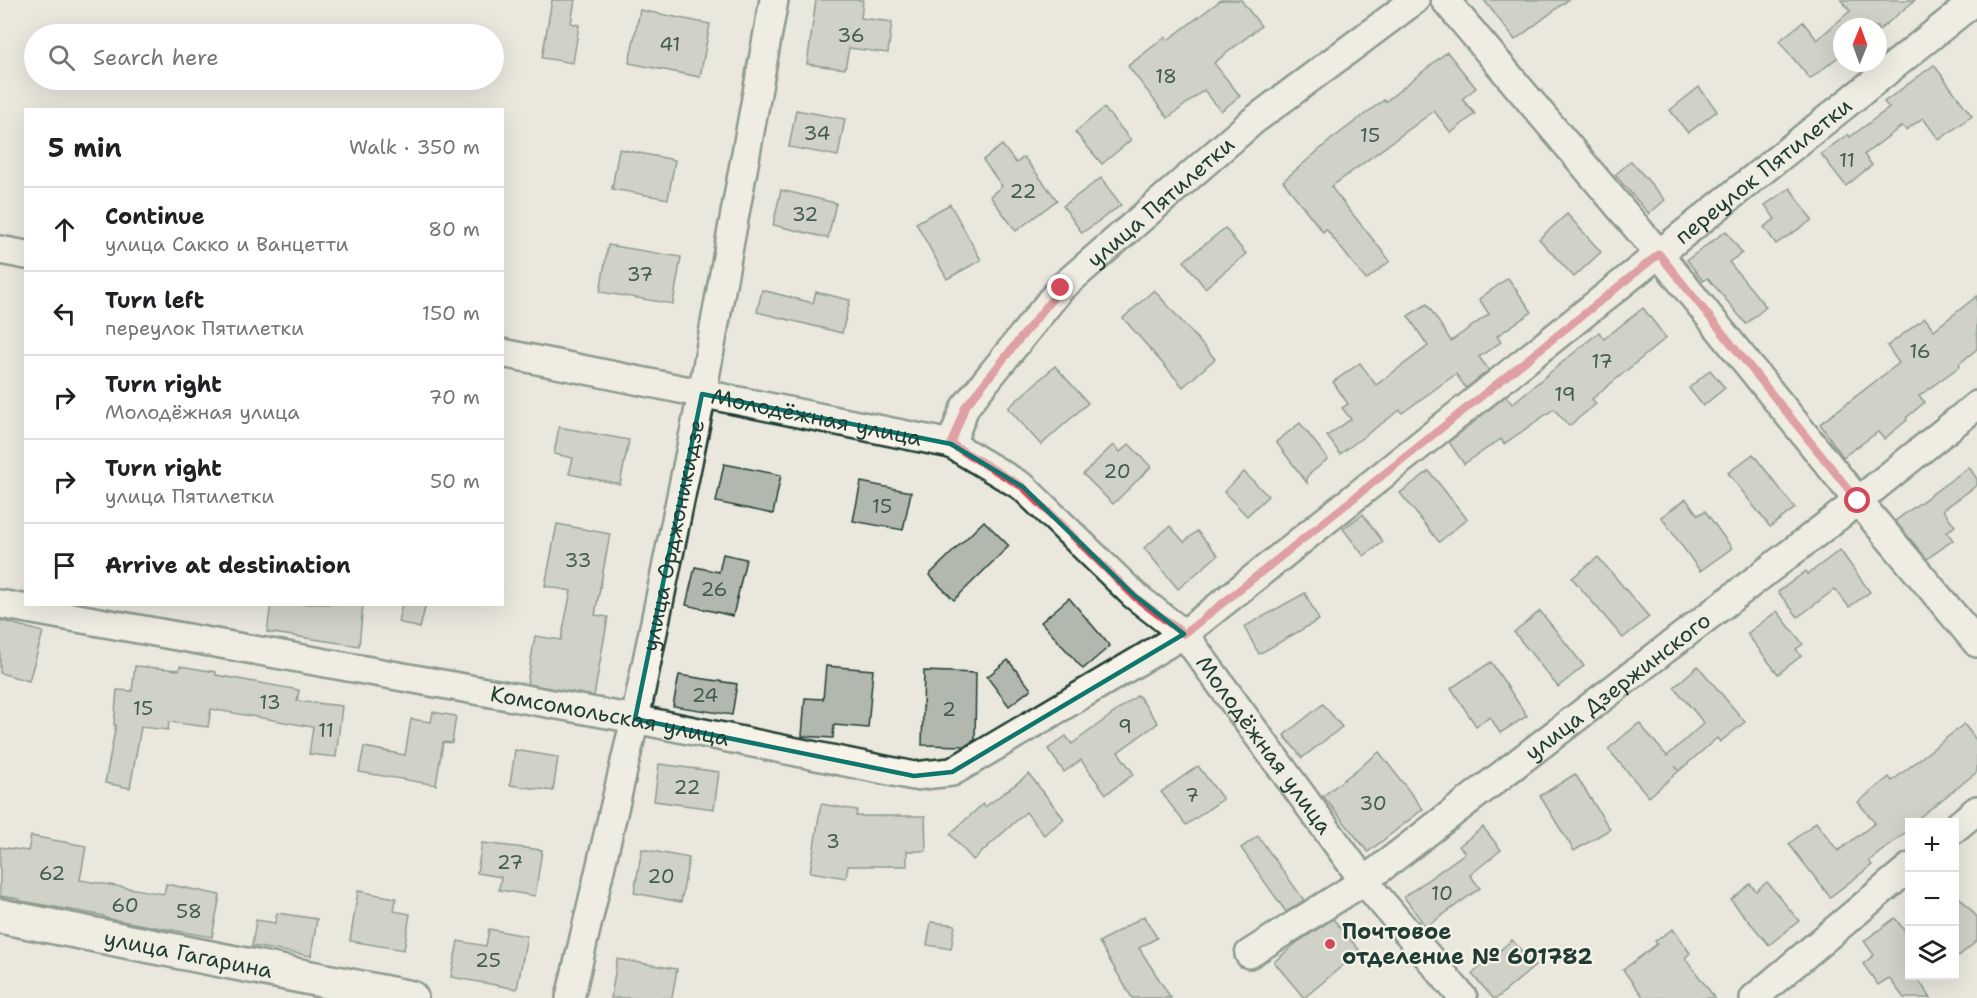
<!DOCTYPE html>
<meta charset="utf-8">
<style>
:root{--surface:#fff;--page:#f6f6f6;--text:#202124;--muted:#757577;--line:#e0e0e0}
body{margin:0;font-family:"Shantell Sans",sans-serif;background:var(--page);color:var(--text)}
.controls{position:absolute;right:18px;bottom:18px;display:grid;overflow:hidden;border-radius:0px;box-shadow:0 6px 24px #0002}
.controls button{width:54px;height:54px;display:grid;place-items:center;padding:0;border:0;border-bottom:2px solid var(--line);background:var(--surface);color:var(--text);font:30px sans-serif}
.compass{position:absolute;left:1833px;top:18px;width:54px;height:54px;border-radius:50%;background:var(--surface);box-shadow:0 6px 24px #0002;rotate:1deg}
.stop{position:absolute;width:18px;height:18px;margin:-14px;border:4px solid #d1495b;border-radius:50%;background:#fff}
.stop.end{background:#d1495b;border-color:#fff;box-shadow:0 2px 6px #0008}
.list{margin:0;padding:0;list-style:none}
h2{display:flex;justify-content:space-between;align-items:center;height:78px;margin:0;padding:0 24px;font-size:26px}
h2 small{font-size:20px;font-weight:400;color:var(--muted)}
.list li{display:grid;grid-template-columns:39px 1fr auto;gap:18px;align-items:center;box-sizing:border-box;height:84px;padding:0 24px;border-top:2px solid var(--line)}
.list b{display:block;font-size:22px;white-space:nowrap}
.list p{margin:0;font-size:20px;white-space:nowrap;color:var(--muted)}
.list em{font-size:20px;font-style:normal;color:var(--muted)}
.icon{flex:none;width:33px;height:33px;fill:none;stroke:currentColor;stroke-width:2;stroke-linecap:round;stroke-linejoin:round}
.map{position:relative;flex:none;width:1977px;height:998px;overflow:hidden}
.search{position:absolute;background:var(--surface);box-shadow:0 6px 24px #0002;left:24px;top:24px;width:480px;height:66px;display:flex;align-items:center;gap:15px;box-sizing:border-box;padding:0 21px;border-radius:33px;color:var(--muted);font-size:22px}
.panel{position:absolute;background:var(--surface);box-shadow:0 6px 24px #0002;left:24px;top:108px;width:480px;height:498px;border-radius:0px}
.map>svg:first-child{display:block}
.building{fill:#b2b8ae;stroke:#1f3d34;stroke-width:1.5}
.lines{fill:none;stroke-linecap:round;stroke-linejoin:round}
.minor-casing{stroke:#1f3d34;stroke-width:32}
.major-casing{stroke:#1f3d34;stroke-width:38}
.minor{stroke:#f7f3e8;stroke-width:27}
.major{stroke:#f7f3e8;stroke-width:33}
.route{stroke:#d1495b;stroke-width:8}
.marked{fill:none;stroke:#0f766e;stroke-width:4.5;stroke-linejoin:round}
.poi-dot{fill:#d1495b;stroke:#f7f3e8;stroke-width:2}
.labels{text-anchor:middle;dominant-baseline:central;stroke-width:4.5;stroke-linejoin:round;paint-order:stroke}
.number-label{font-size:20px;fill:#445c52}
.street-label{font-size:22px;fill:#1f3d34;stroke:#f7f3e8}
.poi-label{font-size:22px;font-weight:bold;fill:#1f3d34;stroke:#f7f3e8;text-anchor:start}
</style>
<div class="map">
<svg width="1977" height="998" viewBox="0 0 1977 998">
<rect width="100%" height="100%" fill="#eae8dd"/>
<filter id="ink" filterUnits="userSpaceOnUse"><feTurbulence type="fractalNoise" baseFrequency=".0167" numOctaves="2"/><feDisplacementMap in="SourceGraphic" scale="12" xChannelSelector="R" yChannelSelector="G"/><feConvolveMatrix kernelMatrix="1 2 1 2 8 2 1 2 1" color-interpolation-filters="sRGB"/></filter>
<g filter="url(#ink)">
<g class="building">
<polygon points="552,0 575,0 571,23 579,25 573,63 542,58"/>
<polygon points="816,0 863,0 861,18 892,22 888,53 849,48 845,69 807,64"/>
<polygon points="1221,0 1241,0 1261,26 1214,63 1240,96 1221,111 1204,90 1168,118 1128,66 1165,37 1168,40"/>
<polygon points="1484,0 1568,0 1515,40"/>
<polygon points="1841,0 1915,0 1878,31 1878,27 1842,27 1842,54 1810,79 1779,41 1803,22 1817,40 1850,11"/>
<polygon points="640,10 710,24 700,77 629,63"/>
<polygon points="1447,52 1476,88 1462,99 1475,114 1451,133 1434,111 1331,187 1390,261 1366,280 1326,229 1323,232 1283,181 1333,138 1384,100 1385,102"/>
<polygon points="1934,65 1972,116 1939,140 1923,118 1906,130 1902,126 1864,155 1872,165 1846,186 1821,154 1848,134 1850,137 1889,108 1884,102"/>
<polygon points="1699,87 1717,111 1688,133 1670,110"/>
<polygon points="1104,108 1131,140 1102,164 1075,132"/>
<polygon points="796,110 845,119 838,156 789,147"/>
<polygon points="1002,145 1016,163 1024,157 1057,200 1016,231 990,196 1002,186 983,160"/>
<polygon points="619,149 675,160 668,199 612,189"/>
<polygon points="1631,161 1665,200 1649,214 1615,175"/>
<polygon points="1101,178 1121,205 1082,233 1063,206"/>
<polygon points="1790,188 1812,220 1776,244 1764,227 1775,219 1765,205"/>
<polygon points="781,190 836,203 828,238 773,225"/>
<polygon points="950,204 981,260 947,279 916,223"/>
<polygon points="1567,214 1601,252 1574,277 1539,239"/>
<polygon points="1225,228 1246,254 1205,288 1184,261"/>
<polygon points="1726,231 1742,253 1729,262 1766,307 1746,324 1708,278 1703,281 1687,260"/>
<polygon points="608,245 681,257 673,304 600,292"/>
<polygon points="1508,278 1532,312 1497,336 1501,342 1479,357 1489,370 1466,388 1456,374 1402,413 1400,410 1340,454 1327,436 1351,419 1342,408 1348,404 1333,382 1360,363 1376,385 1428,346 1408,316 1427,304 1451,341 1489,314 1479,299"/>
<polygon points="762,290 813,303 816,292 850,300 842,333 757,312"/>
<polygon points="1154,290 1215,359 1183,387 1123,318"/>
<polygon points="1977,296 1977,349 1959,364 1960,366 1919,396 1925,402 1906,418 1907,420 1884,439 1878,432 1843,457 1820,424 1899,363 1887,346 1925,318 1934,330"/>
<polygon points="1643,308 1666,338 1592,399 1596,404 1569,426 1554,409 1504,444 1501,439 1464,464 1449,442 1506,396 1512,404 1599,332 1604,339"/>
<polygon points="1055,366 1088,403 1041,445 1008,408"/>
<polygon points="1710,370 1725,388 1703,406 1689,388"/>
<polygon points="1300,423 1328,459 1307,476 1307,483 1276,442"/>
<polygon points="559,427 629,440 620,484 569,474 573,458 554,454"/>
<polygon points="1129,444 1151,467 1113,504 1083,474 1113,445 1120,452"/>
<polygon points="1753,454 1795,508 1770,527 1728,473"/>
<polygon points="724,464 781,475 773,514 716,502"/>
<polygon points="1969,467 1977,479 1977,485 1943,510 1955,526 1947,532 1953,540 1927,559 1895,521"/>
<polygon points="1429,471 1467,519 1439,542 1400,493"/>
<polygon points="1244,472 1268,496 1247,516 1224,492"/>
<polygon points="861,482 911,492 903,530 853,521"/>
<polygon points="1686,499 1698,515 1705,511 1732,548 1700,571 1661,517"/>
<polygon points="1363,514 1383,542 1364,556 1343,529"/>
<polygon points="984,521 1009,546 954,600 929,575"/>
<polygon points="557,524 610,534 595,615 608,617 594,696 527,684 535,636 561,640 571,591 545,586"/>
<polygon points="1170,526 1184,542 1197,531 1218,555 1178,589 1144,548"/>
<polygon points="1840,550 1870,592 1849,607 1835,589 1798,617 1778,592 1806,571 1808,574"/>
<polygon points="723,554 746,559 733,616 686,605 695,567 719,572"/>
<polygon points="1598,557 1649,617 1623,638 1572,578"/>
<polygon points="1305,593 1319,620 1259,654 1244,627"/>
<polygon points="1069,598 1110,646 1083,669 1041,622"/>
<polygon points="271,604 363,604 359,646 267,632"/>
<polygon points="402,604 426,604 420,628 398,622"/>
<polygon points="1540,611 1584,666 1558,687 1514,632"/>
<polygon points="1777,611 1803,644 1796,649 1801,656 1778,674 1747,634"/>
<polygon points="0,620 43,632 29,681 0,673"/>
<polygon points="1008,660 1031,689 1009,706 987,677"/>
<polygon points="1491,662 1527,716 1500,733 1490,717 1476,726 1451,688"/>
<polygon points="135,666 179,670 180,666 216,672 216,675 299,690 297,701 342,706 336,757 309,754 313,727 211,709 208,727 169,722 168,730 141,727 130,788 105,783 116,725 114,725 117,690 132,691"/>
<polygon points="826,666 873,670 868,728 834,725 833,738 802,736 805,698 823,699"/>
<polygon points="1698,666 1745,722 1720,742 1717,738 1679,771 1675,766 1679,771 1649,797 1608,749 1639,723 1667,756 1704,723 1674,687"/>
<polygon points="924,671 976,673 975,740 965,746 922,745"/>
<polygon points="679,675 737,684 732,715 673,706"/>
<polygon points="1138,695 1158,723 1118,752 1134,774 1106,794 1081,760 1064,772 1048,749 1066,736 1072,744"/>
<polygon points="1323,704 1342,727 1302,758 1284,735"/>
<polygon points="433,712 456,716 452,743 443,742 436,785 359,772 364,747 405,755 411,719 431,722"/>
<polygon points="1964,724 1977,741 1977,772 1920,817 1922,819 1918,822 1910,822 1910,829 1869,861 1872,865 1830,897 1789,844 1816,822 1838,851 1875,823 1858,802 1889,777 1892,781"/>
<polygon points="515,750 558,757 553,791 510,785"/>
<polygon points="1379,752 1423,809 1368,852 1323,796"/>
<polygon points="659,764 719,772 714,809 654,801"/>
<polygon points="1198,766 1223,799 1186,825 1161,792"/>
<polygon points="1029,774 1064,819 1044,835 1026,812 973,860 950,834 983,804 985,807"/>
<polygon points="1575,774 1610,829 1574,851 1540,796"/>
<polygon points="821,804 857,810 856,816 925,816 926,851 907,851 907,866 848,866 846,878 810,872"/>
<polygon points="1483,827 1501,850 1470,875 1480,888 1426,927 1404,897 1465,853 1459,846"/>
<polygon points="31,836 86,846 80,880 164,894 166,884 220,895 212,937 121,921 104,918 104,916 27,902 19,901 20,899 0,896 0,847 28,851"/>
<polygon points="1258,836 1304,900 1286,912 1241,848"/>
<polygon points="482,843 542,850 535,896 499,890 501,877 477,873"/>
<polygon points="642,849 689,858 681,902 634,893"/>
<polygon points="1767,882 1799,921 1769,945 1731,900 1750,884 1756,891"/>
<polygon points="358,891 396,898 394,911 410,914 404,950 350,941"/>
<polygon points="1954,891 1977,917 1977,941 1954,960"/>
<polygon points="277,913 317,919 311,956 252,946 256,920 275,923"/>
<polygon points="1144,916 1157,938 1139,948 1171,998 1132,998 1099,942"/>
<polygon points="1895,918 1910,938 1910,975 1915,975 1931,998 1904,998 1889,978 1878,985 1863,964 1874,955 1864,941"/>
<polygon points="1333,919 1360,951 1304,998 1274,962 1296,943"/>
<polygon points="931,922 955,925 951,949 927,945"/>
<polygon points="489,929 527,936 517,989 451,977 458,941 486,946"/>
<polygon points="1673,929 1690,953 1685,958 1715,998 1644,998 1623,970 1657,944 1655,941"/>
<polygon points="1512,940 1535,966 1497,998 1493,998 1472,974"/>
<polygon points="617,959 677,969 672,998 611,998"/>
</g>
<g class="lines">
<defs>
<g id="minor">
<polyline points="1445,0 1659,254 1858,501 1977,643"/>
<polyline points="0,250 26,255"/>
<path id="s1" d="M502,353L951,444L1023,487L1134,595L1184,634L1364,881L1463,998"/>
<path id="s2" d="M951,444L965,407L1061,288L1253,121L1415,0"/>
<path id="s3" d="M0,604L635,719L914,776L952,772L1184,634L1976,0"/>
<polyline points="1954,829 1977,810"/>
<path id="s4" d="M1249,954L1364,881L1858,501L1977,405"/>
<path id="s5" d="M570,998L635,719L702,394L774,0"/>
<polyline points="1754,998 1910,867"/>
</g>
<g id="major">
<path id="s6" d="M0,916L411,998"/>
</g>
</defs>
<use href="#minor" class="minor-casing"/>
<use href="#major" class="major-casing"/>
<use href="#minor" class="minor"/>
<use href="#major" class="major"/>
</g>
</g>
<g class="lines" filter="url(#ink)">
<polyline class="route" points="1061,288 965,407 951,444 1023,487 1134,596 1184,634 1659,254 1858,501"/>
</g>
<path d="M0 0H1977V998H0ZM702,394L951,444L1023,487L1134,595L1184,634L952,772L914,776L635,719Z" fill="#eae8dd" fill-opacity=".55" fill-rule="evenodd"/>
<path class="marked" d="M702,394L951,444L1023,487L1134,595L1184,634L952,772L914,776L635,719Z"/>
<circle class="poi-dot" cx="1330" cy="944" r="6"/>
<g class="labels">
<g class="number-label">
<text x="851" y="35">36</text>
<text x="670" y="44">41</text>
<text x="1166" y="76">18</text>
<text x="817" y="133">34</text>
<text x="1370" y="135">15</text>
<text x="1847" y="160">11</text>
<text x="1023" y="191">22</text>
<text x="805" y="214">32</text>
<text x="640" y="274">37</text>
<text x="1920" y="351">16</text>
<text x="1602" y="361">17</text>
<text x="1565" y="394">19</text>
<text x="1117" y="471">20</text>
<text x="882" y="506">15</text>
<text x="578" y="560">33</text>
<text x="714" y="589">26</text>
<text x="705" y="695">24</text>
<text x="270" y="702">13</text>
<text x="143" y="708">15</text>
<text x="949" y="709">2</text>
<text x="1125" y="726">9</text>
<text x="326" y="730">11</text>
<text x="687" y="787">22</text>
<text x="1192" y="795">7</text>
<text x="1373" y="803">30</text>
<text x="833" y="841">3</text>
<text x="510" y="862">27</text>
<text x="52" y="873">62</text>
<text x="661" y="876">20</text>
<text x="1442" y="893">10</text>
<text x="125" y="905">60</text>
<text x="189" y="911">58</text>
<text x="488" y="960">25</text>
</g>
<g class="street-label">
<text stroke="none"><textPath href="#s3" startOffset="1980">переулок Пятилетки</textPath></text>
<text stroke="none"><textPath href="#s2" startOffset="324">улица Пятилетки</textPath></text>
<text stroke="none"><textPath href="#s1" startOffset="321">Молодёжная улица</textPath></text>
<text stroke="none"><textPath href="#s5" startOffset="474">улица Орджоникидзе</textPath></text>
<text stroke="none"><textPath href="#s4" startOffset="456">улица Дзержинского</textPath></text>
<text stroke="none"><textPath href="#s3" startOffset="620">Комсомольская улица</textPath></text>
<text stroke="none"><textPath href="#s1" startOffset="897">Молодёжная улица</textPath></text>
<text stroke="none"><textPath href="#s6" startOffset="192">улица Гагарина</textPath></text>
</g>
<g class="poi-label">
<text x="1342" y="931">Почтовое<tspan x="1342" dy="25">отделение № 601782</tspan></text>
</g>
</g>
</svg>
<div class="controls">
<button>+</button>
<button>−</button>
<button><svg class="icon" aria-label="layers" viewBox="0 0 24 24"><path d="M12 4l9 5-9 5-9-5zM3 14l9 5 9-5"/></svg></button>
</div>
<svg class="compass" viewBox="-18 -18 36 36"><path d="M0-13l5 13h-10z" fill="#e53935"/><path d="M0 13l5-13h-10z" fill="#757577"/></svg>
<div class="stop" style="left:1858px;top:501px"></div>
<div class="stop end" style="left:1061px;top:288px"></div>
<div class="search"><svg class="icon" aria-label="search" viewBox="0 0 24 24"><circle cx="10" cy="10" r="6"/><path d="M15 15l6 6"/></svg>Search here</div>
<section class="panel">
<h2>5 min<small>Walk · 350 m</small></h2>
<ul class="list">
<li><svg class="icon" aria-label="ahead" viewBox="0 0 24 24"><path d="M12 20V5M6 11l6-6 6 6"/></svg><div><b>Continue</b><p>улица Сакко и Ванцетти</p></div><em>80 m</em></li>
<li><svg class="icon" aria-label="left" viewBox="0 0 24 24"><path d="M17 20v-9H6M10 6l-5 5 5 5"/></svg><div><b>Turn left</b><p>переулок Пятилетки</p></div><em>150 m</em></li>
<li><svg class="icon" aria-label="right" viewBox="0 0 24 24"><path d="M7 20v-9h11M14 6l5 5-5 5"/></svg><div><b>Turn right</b><p>Молодёжная улица</p></div><em>70 m</em></li>
<li><svg class="icon" aria-label="right" viewBox="0 0 24 24"><path d="M7 20v-9h11M14 6l5 5-5 5"/></svg><div><b>Turn right</b><p>улица Пятилетки</p></div><em>50 m</em></li>
<li><svg class="icon" aria-label="arrive" viewBox="0 0 24 24"><path d="M6 21V4h12l-3 4 3 4H6"/></svg><div><b>Arrive at destination</b></div></li>
</ul>
</section>
</div>
